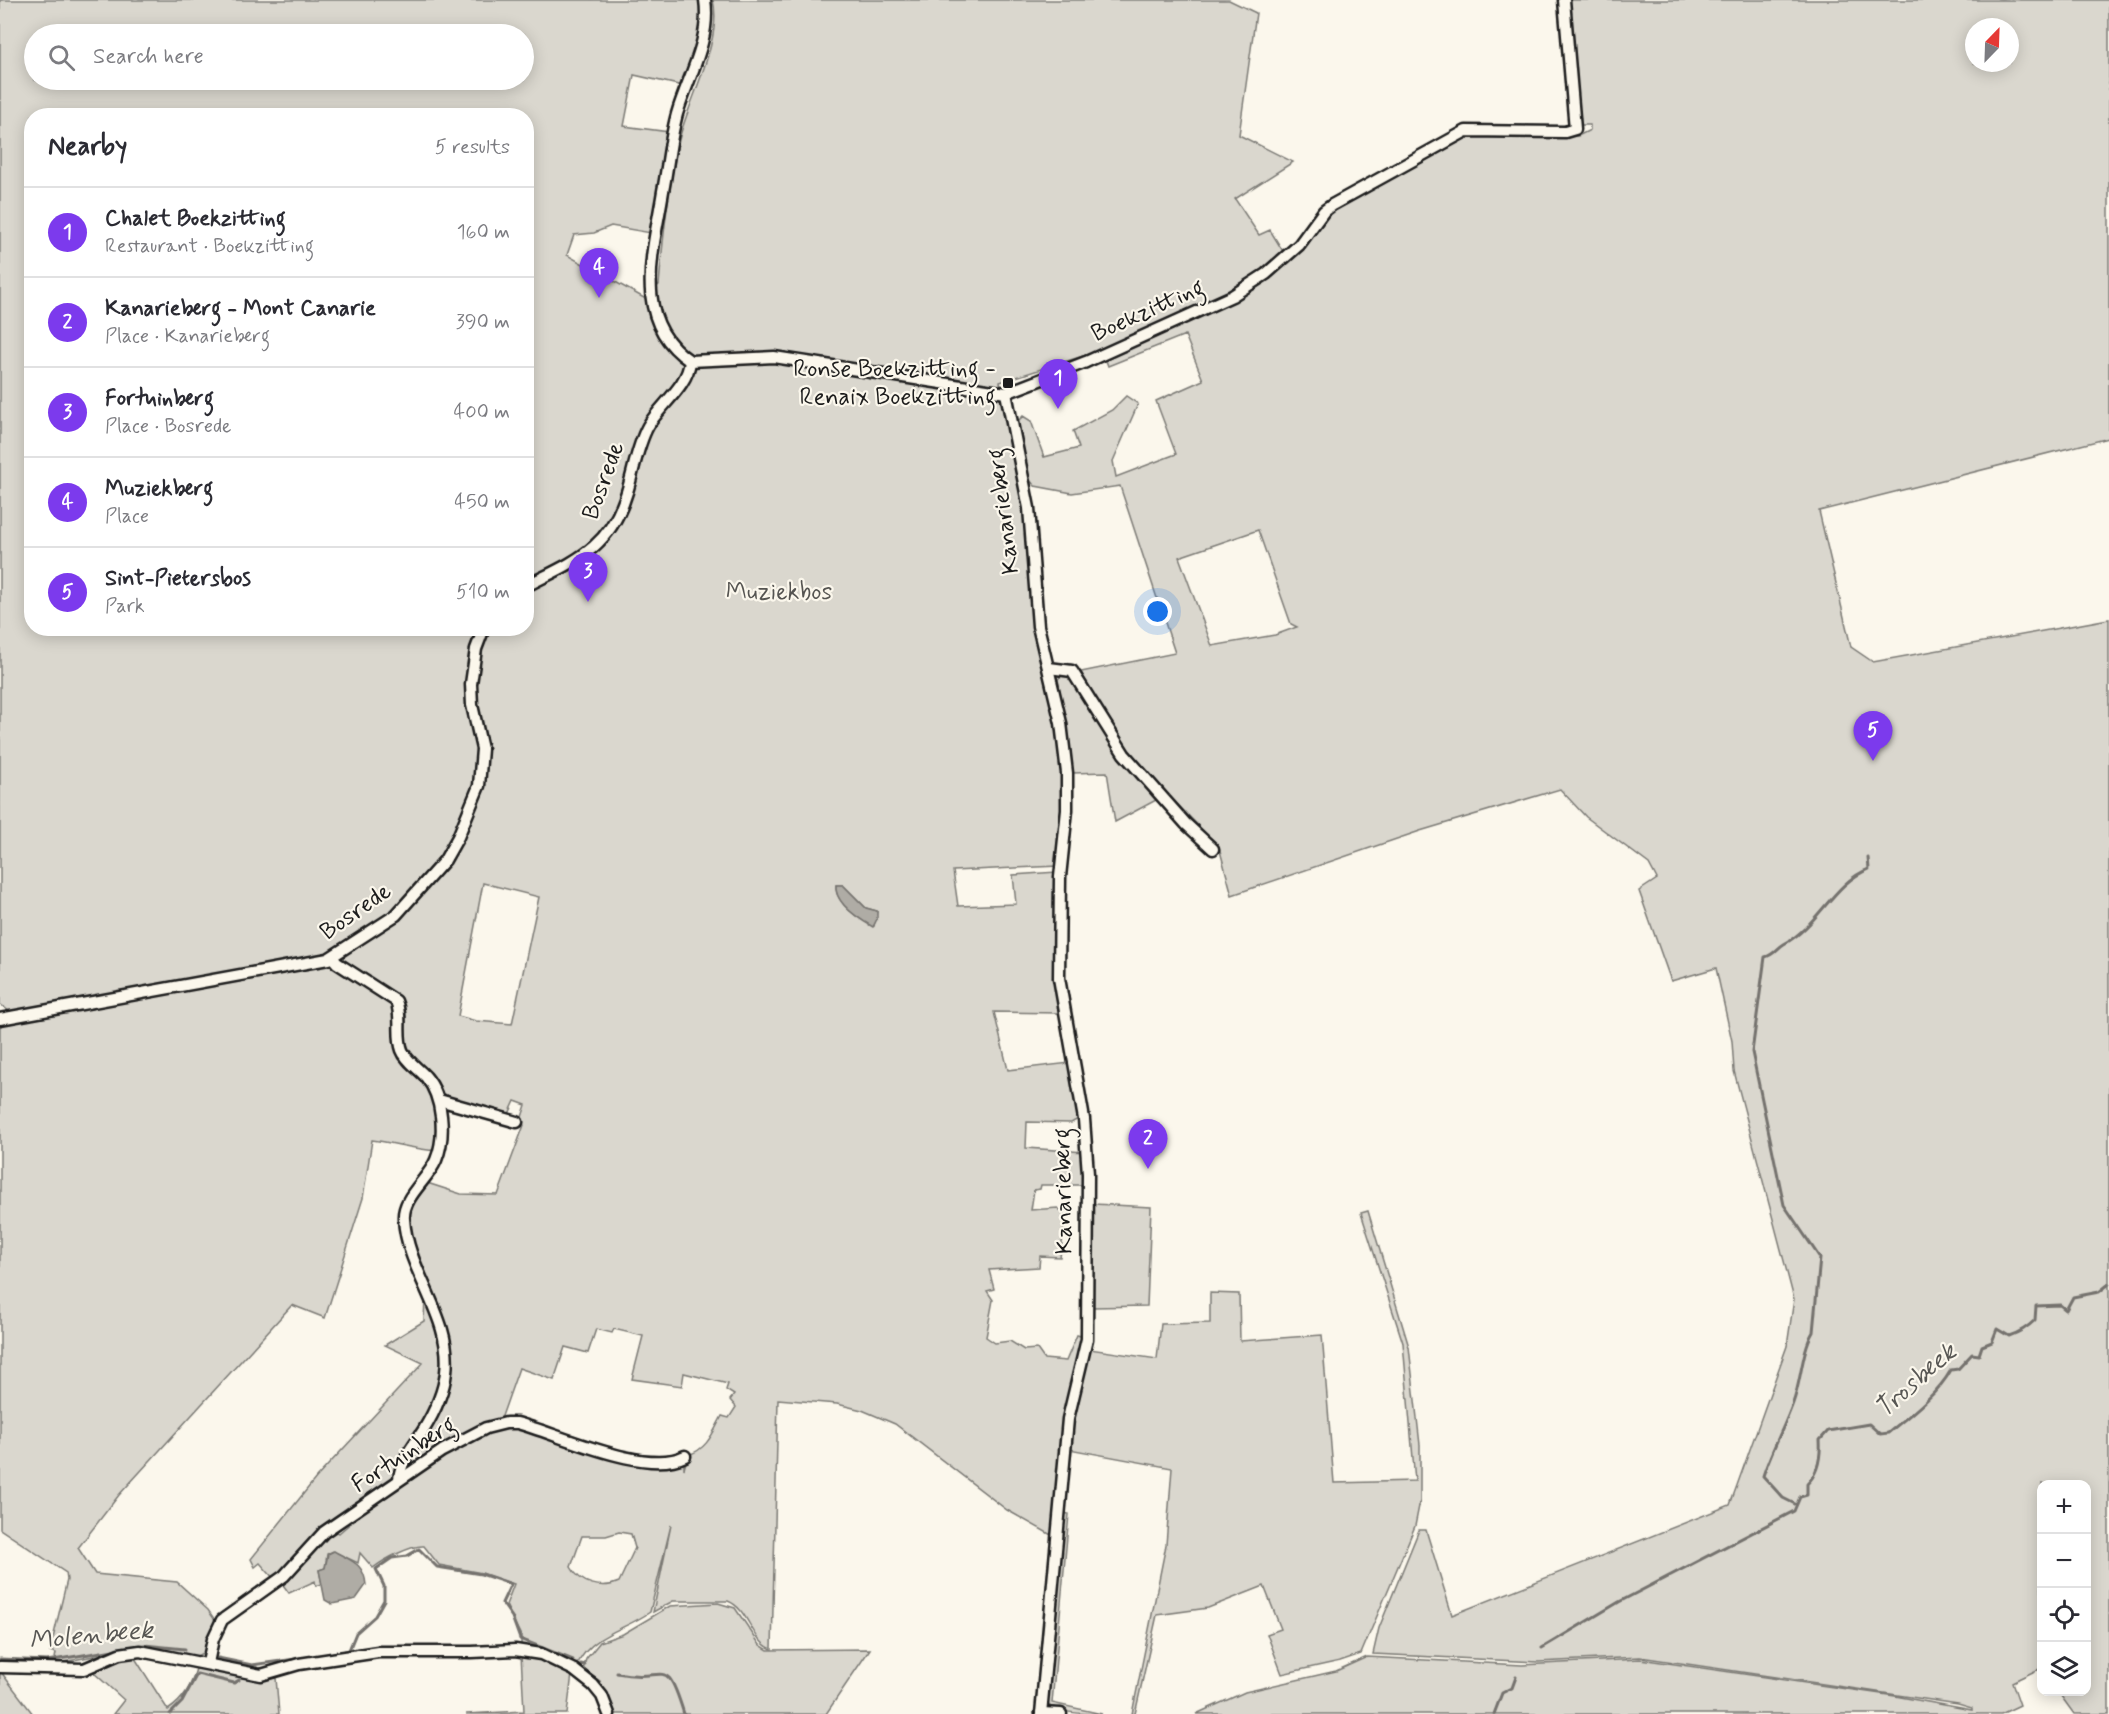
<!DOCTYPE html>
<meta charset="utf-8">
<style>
:root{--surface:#fff;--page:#f7f7f7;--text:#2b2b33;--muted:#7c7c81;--line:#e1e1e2;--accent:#7c3aed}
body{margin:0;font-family:Mynerve,sans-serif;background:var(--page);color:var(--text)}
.controls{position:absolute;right:18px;bottom:18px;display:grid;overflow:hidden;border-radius:12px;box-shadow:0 3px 15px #0003}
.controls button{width:54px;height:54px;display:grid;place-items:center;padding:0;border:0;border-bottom:2px solid var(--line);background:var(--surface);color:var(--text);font:30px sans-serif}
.compass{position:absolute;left:1965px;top:18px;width:54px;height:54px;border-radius:50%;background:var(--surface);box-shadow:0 3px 15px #0003;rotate:23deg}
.you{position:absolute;left:1158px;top:612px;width:21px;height:21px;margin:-15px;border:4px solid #fff;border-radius:50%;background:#1a73e8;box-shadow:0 0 0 9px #1a73e833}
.badge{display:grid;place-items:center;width:39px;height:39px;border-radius:50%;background:var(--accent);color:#fff;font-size:20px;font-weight:700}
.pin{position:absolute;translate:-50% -50px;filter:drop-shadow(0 2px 3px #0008)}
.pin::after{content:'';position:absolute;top:32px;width:21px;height:18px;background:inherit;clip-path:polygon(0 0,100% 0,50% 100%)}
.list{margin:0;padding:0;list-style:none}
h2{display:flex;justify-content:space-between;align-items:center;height:78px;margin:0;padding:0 24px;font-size:26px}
h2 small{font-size:20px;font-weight:400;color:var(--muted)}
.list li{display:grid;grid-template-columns:39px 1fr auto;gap:18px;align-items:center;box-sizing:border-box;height:90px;padding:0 24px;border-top:2px solid var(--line)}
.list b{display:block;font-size:22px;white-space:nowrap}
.list p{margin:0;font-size:20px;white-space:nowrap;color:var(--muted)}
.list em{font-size:20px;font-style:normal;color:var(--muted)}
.icon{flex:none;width:33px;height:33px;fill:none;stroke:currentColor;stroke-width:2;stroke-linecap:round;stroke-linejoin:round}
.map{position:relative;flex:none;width:2109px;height:1714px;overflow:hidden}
.search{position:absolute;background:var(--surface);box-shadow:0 3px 15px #0003;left:24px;top:24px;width:510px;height:66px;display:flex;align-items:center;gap:15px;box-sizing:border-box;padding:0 21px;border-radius:33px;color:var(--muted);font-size:22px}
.panel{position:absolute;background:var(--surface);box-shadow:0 3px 15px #0003;left:24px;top:108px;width:510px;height:528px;border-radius:24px}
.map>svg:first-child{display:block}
.green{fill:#dad7ce;stroke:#7b7a75;stroke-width:1.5;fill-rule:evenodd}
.water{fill:#afaca5;stroke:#74726e;stroke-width:1.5}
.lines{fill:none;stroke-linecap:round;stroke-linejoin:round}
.stream{stroke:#74726e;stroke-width:3}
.minor-casing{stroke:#1c1c1c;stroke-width:15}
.minor{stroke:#fbf7ec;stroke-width:10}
.poi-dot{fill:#1c1c1c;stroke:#fbf7ec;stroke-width:2}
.labels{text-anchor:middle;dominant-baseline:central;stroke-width:4.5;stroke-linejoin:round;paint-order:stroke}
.street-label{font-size:24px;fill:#1c1c1c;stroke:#fbf7ec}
.poi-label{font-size:24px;fill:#1c1c1c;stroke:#fbf7ec;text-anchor:end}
.park-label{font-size:24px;fill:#555451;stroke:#fbf7ec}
.water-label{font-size:26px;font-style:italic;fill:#575653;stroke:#fbf7ec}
</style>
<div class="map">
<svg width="2109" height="1714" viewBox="0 0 2109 1714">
<rect width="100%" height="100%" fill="#fbf7ec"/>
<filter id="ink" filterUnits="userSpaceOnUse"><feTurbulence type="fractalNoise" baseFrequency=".0167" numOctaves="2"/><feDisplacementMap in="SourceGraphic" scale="12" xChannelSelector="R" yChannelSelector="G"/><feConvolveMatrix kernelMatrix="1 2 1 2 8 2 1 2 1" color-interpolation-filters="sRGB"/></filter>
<g filter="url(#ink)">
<g class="green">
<path d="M0,0H701L703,31L683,86L634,75L624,126L669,132L651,233L611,226L594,233L574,235L567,255L644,298L659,285C663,237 668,187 679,140C689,99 723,40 713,0H1229L1256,13L1239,135L1293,162L1235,199L1259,235L1270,230L1284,253L1301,241L1308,244L1319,225L1335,207L1464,135L1480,132L1578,136L1590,130V125H1579L1573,104L1565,0H2109V438L1819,511L1851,647L1873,662L2109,619V1714H2074L2058,1692H2086V1484H2042L2041,1672L2039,1669L2012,1682L2020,1705L2001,1714H1196L1245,1692L1336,1671L1367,1657L1522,1665L1640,1659L1895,1696L1972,1710V1708L1958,1704L1640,1657L1538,1662L1373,1654L1379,1628L1419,1530H1426L1452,1615L1730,1505L1787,1346L1794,1299L1734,1071L1732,1041L1716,968L1671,981L1639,891L1657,879L1649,864L1586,817L1560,789L1420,831L1232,895L1219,847L1139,765L1118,738L1081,672L1175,653L1120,486L1072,493L1035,486L1028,478L1018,421L1023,416L1031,421L1044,457L1079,448L1073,431L1112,410L1126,396L1138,404L1113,461L1116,477L1176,454L1156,401L1203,380L1185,335L1108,366L1102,350L1000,382L1024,505L1034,622L1055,715L1067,808L1058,866L953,871L958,906L1016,904L1013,875L1057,872L1056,995L1059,1013L994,1012L1008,1070L1070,1063L1080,1118L1071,1123L1027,1122L1026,1148L1085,1152L1086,1185H1041L1040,1189L1034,1190L1031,1210L1058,1208L1066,1216L1060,1257L1040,1256L1039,1267L989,1270L994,1289L987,1291L993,1300L986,1337L995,1343L1010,1341L1024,1350L1037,1349L1044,1359L1066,1361L1077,1335L1084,1337L1070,1399L1053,1536L1007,1510L895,1424L862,1410L837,1404L778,1399L772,1649C751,1641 749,1609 728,1601H673L653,1612L671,1525L650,1612C625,1630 593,1634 578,1663L573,1665L545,1652L521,1647V1636L506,1605L514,1584L482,1573L439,1565L424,1546C411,1545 385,1559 373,1568L360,1553L358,1563L333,1551L327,1554L325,1568L319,1570L322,1584L316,1586L315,1581L289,1593L278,1578L275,1580L260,1563L255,1567L251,1559L316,1478L423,1363L385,1345L424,1321L425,1297C443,1340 455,1368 432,1412C424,1428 412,1441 404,1455L408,1457C424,1433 442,1408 448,1380C459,1325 393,1248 408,1209C412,1200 421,1191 427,1183L461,1194L498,1195L524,1125L520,1123L526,1105L515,1101L508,1116L442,1098L429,1077L407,1051L402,1054C433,1085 442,1106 437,1151C414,1149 394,1143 372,1140L363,1198L325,1318L292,1305L119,1495L78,1548L95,1574L177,1582L208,1610L217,1623L206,1651L195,1657L143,1646L54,1664L56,1653L50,1651L67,1580L66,1573L0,1529V1023L19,1019L0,1004ZM1974,27H2010V63H1974ZM34,34H524V80H34ZM32,116H526V628H32ZM1258,530L1291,624L1297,627L1275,635L1212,646L1179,557ZM483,883L539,897L512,1024L476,1021L458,1016ZM836,885H843L866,908L877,911L874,926C859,919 834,903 836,885ZM596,1329L612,1333L614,1329L643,1336L632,1379L682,1386L684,1373L728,1384L726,1390L734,1395L730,1400L736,1407L729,1418L722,1416C713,1432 708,1449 688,1455L684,1469V1459C616,1470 582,1436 520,1426C467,1418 378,1500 339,1533L336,1531L392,1484L447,1445L501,1419L519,1368L554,1380L565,1347L588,1353ZM619,1532L631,1534L635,1548L619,1582C602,1590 580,1584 571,1567L582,1536H606Z"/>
<polygon points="1064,674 1070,674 1158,799 1115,822 1107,772 1072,773 1058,679"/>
<polygon points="1093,1204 1151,1207 1147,1306 1092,1307 1091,1255"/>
<polygon points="1368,1211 1409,1347 1420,1445 1420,1501 1415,1526 1361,1654 1340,1661 1282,1674 1267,1634 1281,1629 1264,1586 1208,1608 1157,1615 1135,1714 1132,1714 1166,1545 1172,1468 1069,1449 1072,1420 1090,1349 1157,1359 1161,1324 1210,1323 1210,1293 1239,1294 1240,1341 1322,1335 1334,1483 1415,1481 1403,1343 1361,1213"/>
<path d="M1064,1513L1069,1514L1052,1703L1102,1714C1088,1714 1053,1714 1047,1703Z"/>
<polygon points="718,1603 735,1608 760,1645 768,1650 870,1649 826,1714 613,1714 600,1681 583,1670 586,1659 600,1642 623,1634 670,1606"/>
<polygon points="521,1654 563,1666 594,1689 602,1708 594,1694 572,1674 567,1714 466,1714 524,1711"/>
<path d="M133,1655L168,1710C185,1699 193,1684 197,1664C222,1674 249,1682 276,1678L279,1714H113L124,1700L93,1672Z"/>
<polygon points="0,1672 1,1672 33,1714 0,1714"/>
</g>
<g class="water">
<path d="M836,885H843L866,908L877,911V919L873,927C859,919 834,903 836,885Z"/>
<path d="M334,1551C350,1561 364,1562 366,1585L356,1599L332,1604L325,1600L319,1570L325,1568L328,1554Z"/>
</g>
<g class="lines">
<g class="stream">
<path d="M1795,1504L1783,1498L1763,1476C1771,1451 1784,1428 1793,1403C1801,1382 1802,1350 1813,1332L1820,1258L1784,1205L1752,1052L1765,957C1774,955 1777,948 1784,944C1819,925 1833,883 1869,869L1868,858"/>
<path d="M1542,1648L1619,1602L1794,1511L1800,1497L1807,1495V1484C1819,1472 1821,1456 1820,1440L1828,1431L1869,1424L1880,1434L1888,1433C1910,1415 1937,1395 1951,1370L1958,1369L1972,1354L1979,1355L1982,1346L1992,1342L1997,1329L2009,1336C2018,1333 2028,1327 2035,1320L2036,1306L2060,1305L2066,1310L2073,1297L2099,1292L2109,1284"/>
<polyline points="338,1653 349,1650 356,1633 375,1616 384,1600 384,1586 376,1569 392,1558 407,1556 419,1549 437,1567 481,1574 511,1584 502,1603 512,1617 520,1639 573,1660"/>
<polyline points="218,1658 252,1665 332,1654"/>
<polyline points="0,1659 47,1661 144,1645 185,1649"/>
<polyline points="581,1664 585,1665"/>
<path d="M617,1673C667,1684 665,1652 684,1714"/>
<polyline points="170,1714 182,1702 197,1674 234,1683 239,1680"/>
<polyline points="1494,1714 1502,1693 1512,1688 1516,1677"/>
</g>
<defs>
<g id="minor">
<polyline points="690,361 774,357 1006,393 1086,362 1232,296 1266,274 1299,245 1324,211 1332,205 1466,131 1565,132 1575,129 1564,0"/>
<path d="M690,361C630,321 654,249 663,191C668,166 670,139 677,114C688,76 711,41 705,0"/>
<polyline points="1006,393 1029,508 1038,626 1061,723 1067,773 1067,810 1060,877 1059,978 1084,1119 1088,1174 1087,1339 1068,1419 1041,1714"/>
<path d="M526,586C575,561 610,549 627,492C634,470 637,446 648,426C660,405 688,386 690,361"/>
<polyline points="1049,668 1072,671 1124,754 1186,824 1213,849"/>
<path d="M332,957L337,963L396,1001C403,1017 396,1034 402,1050C406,1061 419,1069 426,1077C443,1097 446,1136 436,1160C428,1180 402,1197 404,1219C407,1272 453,1318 446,1372C444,1392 434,1413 423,1431C413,1446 401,1460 399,1479"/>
<polyline points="0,1019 328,959 396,915 445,860 458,837 479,786 482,749 472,705 471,684 476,649 484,628"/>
<polyline points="439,1100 517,1122"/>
<path d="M208,1663L213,1639L222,1620L284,1576L324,1532L442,1451L486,1428L506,1423H517C559,1434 645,1476 685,1456"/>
<polyline points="0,1667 84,1669 119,1654 140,1651 261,1675 299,1664 378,1652 472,1652 515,1650 541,1654 574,1670 593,1685 602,1696 609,1714"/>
<polyline points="1041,1713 1061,1714"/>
</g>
</defs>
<use href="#minor" class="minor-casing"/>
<use href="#minor" class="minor"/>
</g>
</g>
<rect class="poi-dot" x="1002" y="377" width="12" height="12" rx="3"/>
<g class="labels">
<g class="street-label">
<text transform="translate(1148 311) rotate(-24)">Boekzitting</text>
<text transform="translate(604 481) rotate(-70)">Bosrede</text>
<text transform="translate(1004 511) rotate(-97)">Kanarieberg</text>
<text transform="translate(356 912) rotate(-35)">Bosrede</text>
<text transform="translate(1064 1191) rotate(-91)">Kanarieberg</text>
<text transform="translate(404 1455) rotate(-33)">Fortuinberg</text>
</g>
<g class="poi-label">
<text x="996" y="369">Ronse Boekzitting -<tspan x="996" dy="28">Renaix Boekzitting</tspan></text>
</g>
<g class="park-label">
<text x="779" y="592">Muziekbos</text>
</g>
<g class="water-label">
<text transform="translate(1916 1381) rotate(-41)">Trosbeek</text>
<text transform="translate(91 1636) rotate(-5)">Molenbeek</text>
</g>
</g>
</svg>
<div class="controls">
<button>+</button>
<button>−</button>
<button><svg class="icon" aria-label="locate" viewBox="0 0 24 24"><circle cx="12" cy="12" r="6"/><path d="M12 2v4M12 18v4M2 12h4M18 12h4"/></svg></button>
<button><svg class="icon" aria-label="layers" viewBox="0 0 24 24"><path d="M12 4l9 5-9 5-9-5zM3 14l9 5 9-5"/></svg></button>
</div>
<svg class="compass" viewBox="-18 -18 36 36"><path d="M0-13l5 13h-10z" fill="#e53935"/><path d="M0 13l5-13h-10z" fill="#7c7c81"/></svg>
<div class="you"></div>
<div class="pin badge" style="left:1058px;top:409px">1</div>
<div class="pin badge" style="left:1148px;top:1169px">2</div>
<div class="pin badge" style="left:588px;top:602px">3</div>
<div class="pin badge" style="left:599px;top:298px">4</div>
<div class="pin badge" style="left:1873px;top:761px">5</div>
<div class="search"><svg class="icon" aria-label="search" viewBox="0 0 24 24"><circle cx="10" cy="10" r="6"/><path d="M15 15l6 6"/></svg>Search here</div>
<section class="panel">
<h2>Nearby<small>5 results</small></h2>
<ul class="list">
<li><span class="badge">1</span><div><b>Chalet Boekzitting</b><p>Restaurant · Boekzitting</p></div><em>160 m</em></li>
<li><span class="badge">2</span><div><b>Kanarieberg - Mont Canarie</b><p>Place · Kanarieberg</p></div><em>390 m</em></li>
<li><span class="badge">3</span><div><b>Fortuinberg</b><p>Place · Bosrede</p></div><em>400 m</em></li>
<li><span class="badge">4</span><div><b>Muziekberg</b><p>Place</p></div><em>450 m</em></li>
<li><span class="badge">5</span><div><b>Sint-Pietersbos</b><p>Park</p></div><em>510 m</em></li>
</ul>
</section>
</div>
